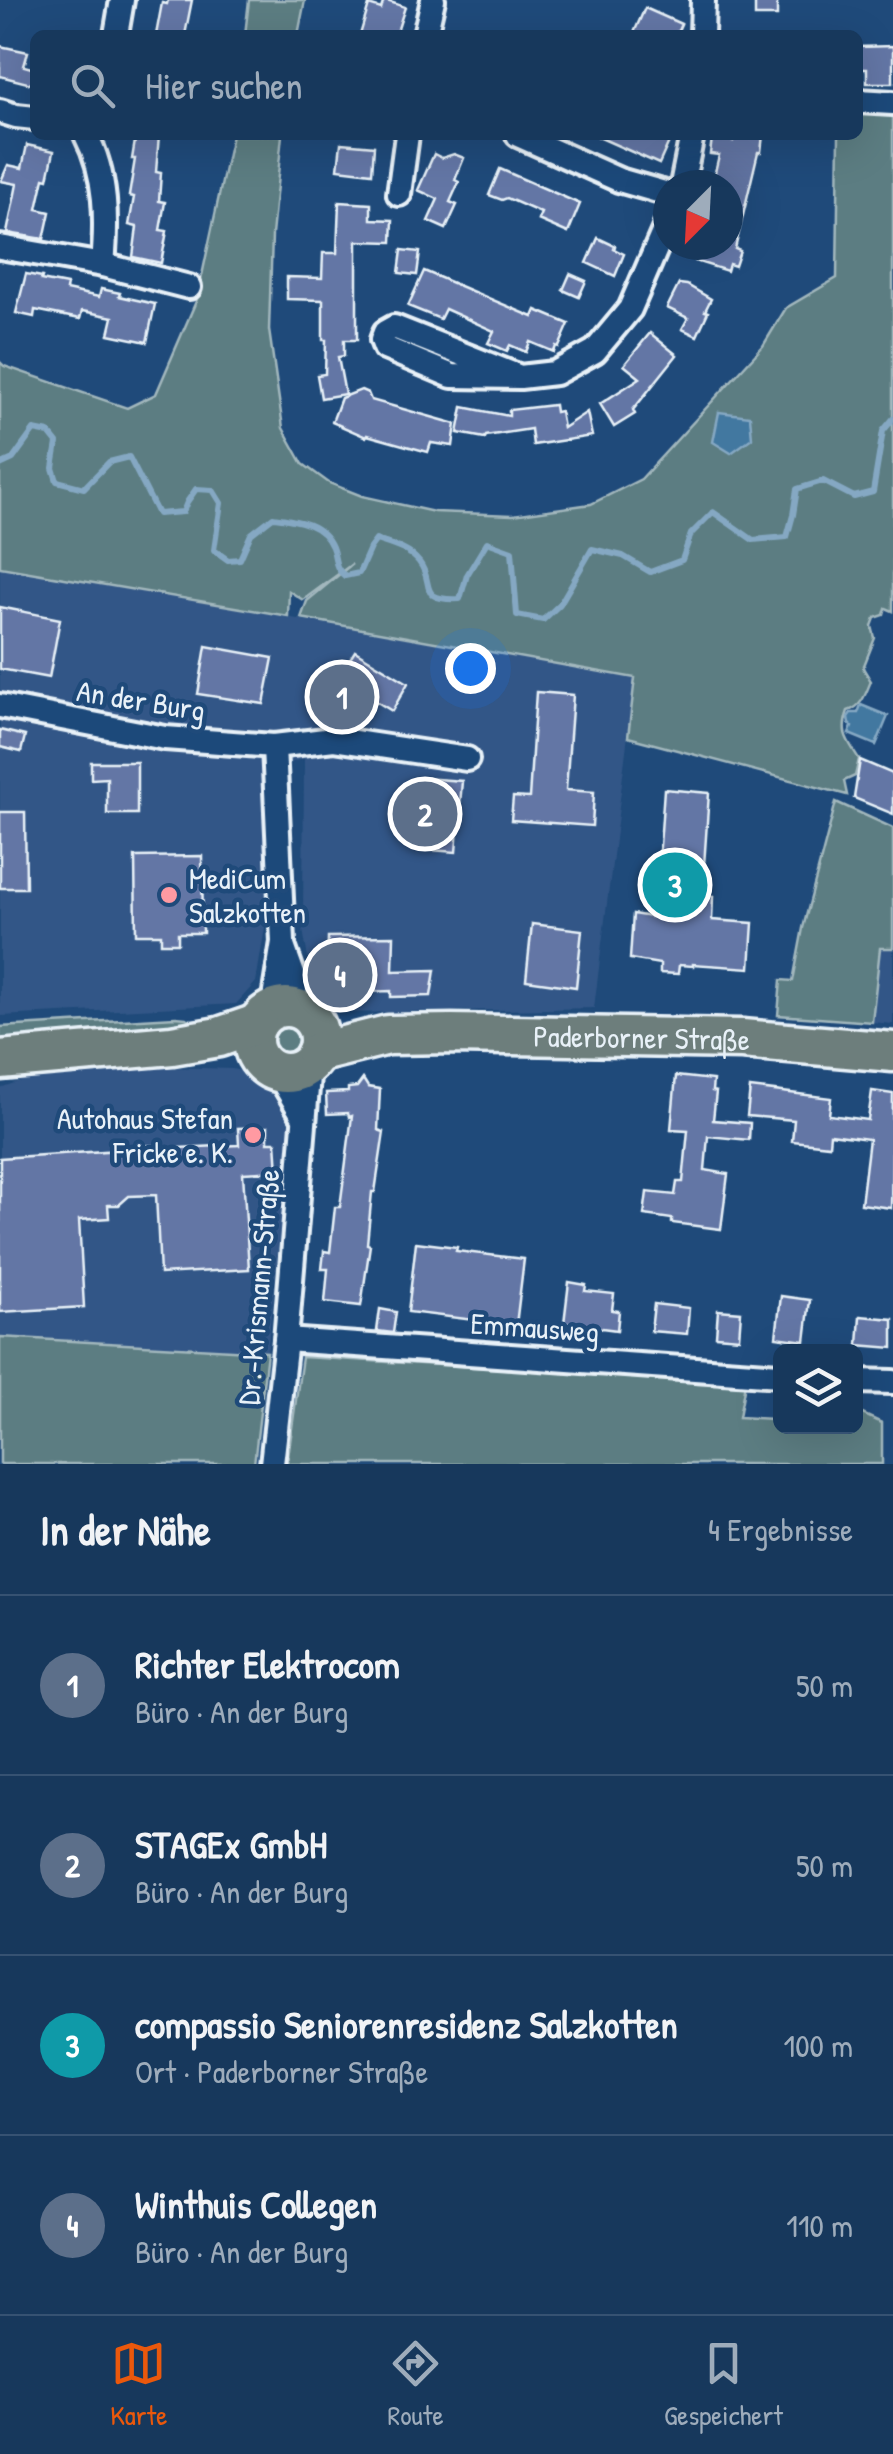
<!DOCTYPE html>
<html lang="de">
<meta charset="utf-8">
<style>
:root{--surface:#17385c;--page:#244365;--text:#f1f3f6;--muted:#9eacbb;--line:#365272;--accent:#ea580c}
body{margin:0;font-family:"Patrick Hand",sans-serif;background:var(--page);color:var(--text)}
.controls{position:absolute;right:30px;bottom:30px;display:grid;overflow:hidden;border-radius:15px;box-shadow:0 10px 40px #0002}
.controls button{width:90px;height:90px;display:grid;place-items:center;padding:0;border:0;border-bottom:2px solid var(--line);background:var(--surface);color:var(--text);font:50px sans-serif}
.compass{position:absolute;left:653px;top:170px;width:90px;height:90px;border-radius:50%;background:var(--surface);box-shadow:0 10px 40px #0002;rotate:204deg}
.you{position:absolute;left:470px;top:668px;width:35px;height:35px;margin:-25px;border:8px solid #fff;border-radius:50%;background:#1a73e8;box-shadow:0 0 0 15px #1a73e833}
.badge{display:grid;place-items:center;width:65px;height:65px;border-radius:50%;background:var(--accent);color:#fff;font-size:32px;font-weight:700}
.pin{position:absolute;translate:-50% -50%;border:5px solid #fff;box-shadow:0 2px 10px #0006}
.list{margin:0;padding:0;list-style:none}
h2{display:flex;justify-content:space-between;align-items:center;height:130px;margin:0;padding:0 40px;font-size:42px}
h2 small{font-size:32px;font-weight:400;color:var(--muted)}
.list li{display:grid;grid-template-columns:65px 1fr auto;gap:30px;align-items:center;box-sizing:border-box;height:180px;padding:0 40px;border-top:2px solid var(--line)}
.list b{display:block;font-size:38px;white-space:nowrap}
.list p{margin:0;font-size:32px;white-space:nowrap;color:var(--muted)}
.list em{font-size:32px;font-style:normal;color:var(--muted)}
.icon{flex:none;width:55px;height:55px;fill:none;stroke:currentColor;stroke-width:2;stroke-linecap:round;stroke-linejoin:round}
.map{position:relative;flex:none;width:893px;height:1464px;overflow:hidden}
.search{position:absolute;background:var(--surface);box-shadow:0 10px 40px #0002;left:30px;right:30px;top:30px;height:110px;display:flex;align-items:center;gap:25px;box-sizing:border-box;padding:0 35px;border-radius:15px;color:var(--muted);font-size:38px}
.sheet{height:850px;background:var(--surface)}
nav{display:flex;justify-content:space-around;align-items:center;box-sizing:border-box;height:140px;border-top:2px solid var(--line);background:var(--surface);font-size:28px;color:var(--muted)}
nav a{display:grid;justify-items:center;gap:5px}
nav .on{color:var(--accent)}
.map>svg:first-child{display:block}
.built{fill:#335787}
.green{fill:#5b7d82;stroke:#a2b7bd;stroke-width:2.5}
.water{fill:#4378a0;stroke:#85a8c3;stroke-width:2.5}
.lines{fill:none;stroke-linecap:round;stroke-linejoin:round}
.stream{stroke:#85a8c3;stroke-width:6}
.building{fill:#6376a5;stroke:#e8f1f8;stroke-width:2.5}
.minor-casing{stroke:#e8f1f8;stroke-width:30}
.primary-casing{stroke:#e8f1f8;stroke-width:45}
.minor{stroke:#1f4a7a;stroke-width:22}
.primary{stroke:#6d7e7c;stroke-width:38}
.poi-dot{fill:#ff9aa2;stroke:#1f4a7a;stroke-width:4}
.labels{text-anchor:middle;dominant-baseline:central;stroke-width:9;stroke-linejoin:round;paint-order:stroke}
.street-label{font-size:30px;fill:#e8f1f8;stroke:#1f4a7a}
.poi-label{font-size:30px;fill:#e8f1f8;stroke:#1f4a7a;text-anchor:start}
</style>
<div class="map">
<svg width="893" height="1464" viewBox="0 0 893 1464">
<rect width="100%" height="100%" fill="#1f4a7a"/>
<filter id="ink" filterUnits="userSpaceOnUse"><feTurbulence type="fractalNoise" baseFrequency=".01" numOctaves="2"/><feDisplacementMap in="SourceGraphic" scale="20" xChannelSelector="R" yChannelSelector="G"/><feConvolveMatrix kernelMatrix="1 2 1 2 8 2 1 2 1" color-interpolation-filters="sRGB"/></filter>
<g filter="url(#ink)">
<g class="built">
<polygon points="0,567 635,678 594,1008 347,1013 336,1012 325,1006 314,991 303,930 304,758 264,773 268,909 256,982 236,1004 0,1016"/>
<polygon points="880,947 893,948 893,1024 872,1022"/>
<polygon points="169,1067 232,1069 249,1073 281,1099 289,1124 290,1140 267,1352 0,1336 0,1088 35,1076"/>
</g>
<g class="green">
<polygon points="249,0 305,0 298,35 245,35"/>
<path d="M858,114L893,115V611L886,608L884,615L875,618L872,626L875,638L863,668L871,681C866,693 862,707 848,711C840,734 847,739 859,759L855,776L844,781L847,795L628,737L635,678L301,618L307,601L352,564L303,600L289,591L288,616L0,567V362L4,366L127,408L156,394L197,299L232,135H282L272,235L269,330L283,428L303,464L329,483L362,496L434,512L513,515L591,504L641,479L763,346L786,308L837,278L839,135H858Z"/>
<polygon points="836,802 893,828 893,948 880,948 872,1022 778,1015 781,980 793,981 803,928"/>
<polygon points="176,1017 186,1018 212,1028 0,1043 0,1027"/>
<circle cx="285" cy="1040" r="20"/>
<polygon points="0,1337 267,1352 254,1464 0,1464"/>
<polygon points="302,1357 745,1383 739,1417 773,1419 780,1417 780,1426 856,1426 856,1411 882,1423 882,1464 287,1464"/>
</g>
<g class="water">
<polygon points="719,412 750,416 752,438 731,453 713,442"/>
<polygon points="861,705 888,716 876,745 849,734 852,727 849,724 848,717 851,713 858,713"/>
</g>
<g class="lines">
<path class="stream" d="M0,465L13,459L34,430L49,433L57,443L53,468L57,481L84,488L109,462L129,457L158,514L183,512L187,502L196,489L213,490L221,503L214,550L228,560L240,559L251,534L273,517C296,520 322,523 332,547C337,559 333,567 345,576L359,573L370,548L376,540C391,545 409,549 419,562C436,583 415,601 460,599L467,575L487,542L512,551L517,615L543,620L560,604L592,549L623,556L650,572L682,560L691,534L713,512L753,540L787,537L793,515L797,489L823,481L854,497L873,492L883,431L893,419"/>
</g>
<g class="building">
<polygon points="168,0 192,0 185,35 156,35 162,3 167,4"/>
<polygon points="384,0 405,7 396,35 360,35 369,5 381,9"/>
<rect x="755" y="0" width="22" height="16"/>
<polygon points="645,8 681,24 676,35 633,35"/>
<polygon points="0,46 28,52 24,66 35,69 35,85 0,76"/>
<polygon points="893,46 893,83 867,83 867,69 858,69 858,47"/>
<polygon points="136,135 159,135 156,172 161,173 159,201 165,202 160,230 167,231 161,263 133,257 137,227 129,225 134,197 129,196 135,159 132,159"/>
<polygon points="594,135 672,135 659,164"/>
<polygon points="734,135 763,135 761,152 758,152 735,249 740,251 735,266 729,264 727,271 695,261 701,245 728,245 728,185 712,185 719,155 710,154 712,138 733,141"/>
<polygon points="341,143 374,146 372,173 338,169"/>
<polygon points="27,145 54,151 48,179 44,178 37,209 50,212 44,239 7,233 17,184 1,181 8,165 22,168"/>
<polygon points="434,154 442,158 454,154 464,158 455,180 459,182 450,202 457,205 446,229 428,221 438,199 418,190"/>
<polygon points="500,169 580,204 568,233 538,220 541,213 507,198 502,200 489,195"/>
<polygon points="339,202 371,204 371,219 393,220 392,242 357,241 357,340 344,340 344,356 338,357 345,394 321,398 317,375 325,374 326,340 323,340 323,300 287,299 287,277 322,278 323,253 337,253"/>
<polygon points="598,238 615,246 614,249 624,254 615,276 587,263"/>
<polygon points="402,250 420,252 417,275 399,273"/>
<polygon points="424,271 533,317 536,310 569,324 559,347 556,346 554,352 530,342 526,352 510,345 507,351 488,343 494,331 445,309 440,319 408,306"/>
<polygon points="26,274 42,277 41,280 67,285 66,290 99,297 101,289 120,293 119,296 155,304 147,342 109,334 113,317 82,311 80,319 35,310 34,317 16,313"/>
<polygon points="570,274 586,281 579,297 563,290"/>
<polygon points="679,284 687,285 711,299 705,311 708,312 697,336 682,329 688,318 667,308"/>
<polygon points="650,333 677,355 633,410 635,414 614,427 600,404 640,378 624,365"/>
<polygon points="361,390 368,393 371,400 456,424 453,446 431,443 428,452 367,435 366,437 332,422 341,398"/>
<polygon points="554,405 555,412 560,411 563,428 587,412 592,436 533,445 531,429 486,436 485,438 458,433 463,407 509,416 509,410"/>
<polygon points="0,607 60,619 49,678 0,669"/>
<polygon points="206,646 273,658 264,704 198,694"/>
<polygon points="355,651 408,683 392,711 364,694 356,707 322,701 326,676 338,678"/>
<polygon points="536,692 573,695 566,790 594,792 592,826 511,820 513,797 529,798"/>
<polygon points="0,730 25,736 21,752 0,747"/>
<polygon points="860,760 893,774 893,814 854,798"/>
<polygon points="91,762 137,762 137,814 107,814 107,778 91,779"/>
<polygon points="423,778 462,781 456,852 418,849"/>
<polygon points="664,789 709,793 702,895 713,896 712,920 753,923 750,968 693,964 693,966 679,965 678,974 660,973 660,964 630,959 633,914 651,917 654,860 659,860"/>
<polygon points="0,812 25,812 26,888 0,888"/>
<polygon points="202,856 203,933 178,933 178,943 161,943 161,934 136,934 135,857"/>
<polygon points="532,924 582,930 576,987 526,980"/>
<polygon points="394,936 393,971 435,970 431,996 391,997 391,991 335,993 327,979 328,937"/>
<polygon points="676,1076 713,1080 712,1091 716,1092 713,1120 750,1123 749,1140 708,1136 705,1170 728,1174 721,1229 672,1223 672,1219 644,1215 647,1192 675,1195 677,1182 683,1182 688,1130 671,1129"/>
<polygon points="363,1079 368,1087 380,1089 378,1130 384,1132 375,1192 372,1192 367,1244 370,1245 361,1306 325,1302 328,1269 322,1269 324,1251 330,1252 335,1207 340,1207 352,1116 349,1117 348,1113 327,1114 326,1093 348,1092 348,1088 357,1087"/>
<polygon points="750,1088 831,1098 829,1115 868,1120 872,1091 893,1094 891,1208 861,1204 869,1139 830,1134 829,1145 792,1141 794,1120 747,1116"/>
<polygon points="268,1127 268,1142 276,1142 278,1171 243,1173 249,1269 160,1274 156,1195 129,1196 119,1205 108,1205 109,1218 79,1220 84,1307 0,1312 0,1158 119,1150 118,1147 156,1145 157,1149 239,1145 238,1128"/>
<polygon points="416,1242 457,1247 456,1251 524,1259 516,1325 408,1312"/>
<polygon points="569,1282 586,1285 585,1291 614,1294 612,1310 619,1311 617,1330 564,1323"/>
<polygon points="781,1296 810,1300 805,1341 776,1337"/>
<polygon points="654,1304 689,1308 687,1334 651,1331"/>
<polygon points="380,1309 396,1312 393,1333 377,1331"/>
<polygon points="718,1310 741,1312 739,1338 716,1336"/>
<polygon points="860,1316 893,1319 893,1348 858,1345"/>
</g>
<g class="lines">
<defs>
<g id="minor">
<polyline points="116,35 122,0"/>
<polyline points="425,35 433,0"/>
<polyline points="702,35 703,0"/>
<polyline points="858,101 893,103"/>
<polyline points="0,111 16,116 35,118"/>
<path d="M86,135C107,175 107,221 103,265"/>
<polyline points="518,135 619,180 668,194"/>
<polyline points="682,185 692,135"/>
<polyline points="399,194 407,135"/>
<polyline points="0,247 103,265 189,287"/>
<polyline points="520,377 394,327 385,332 382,340 385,348 452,376 520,377 555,373 595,351 630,309 668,221"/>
<polyline points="0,706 165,738 274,746 334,739 467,759"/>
<polyline points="283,946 294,977 297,1009"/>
<polyline points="272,1011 283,942 274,746"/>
<polyline points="277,1072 303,1116"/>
<polyline points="286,1340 780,1375"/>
<polyline points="856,1381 893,1382"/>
<polyline points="272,1464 286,1340 309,1064"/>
</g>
<g id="primary">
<circle cx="286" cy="1040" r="33"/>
<path id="s1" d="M316,1053L388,1035L452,1034L742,1039L893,1052"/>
<polyline points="0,1060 172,1045 219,1037 257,1024"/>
</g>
</defs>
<use href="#minor" class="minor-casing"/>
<use href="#primary" class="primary-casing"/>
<use href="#minor" class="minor"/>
<use href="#primary" class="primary"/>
</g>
</g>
<g class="poi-dot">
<circle cx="169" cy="895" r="10"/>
<circle cx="253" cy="1135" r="10"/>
</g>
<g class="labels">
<g class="street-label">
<text transform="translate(141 700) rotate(9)">An der Burg</text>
<text stroke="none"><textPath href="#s1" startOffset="328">Paderborner Straße</textPath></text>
<text transform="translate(258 1287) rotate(-85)">Dr.-Krismann-Straße</text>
<text transform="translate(535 1327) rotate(4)">Emmausweg</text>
</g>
<g class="poi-label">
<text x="189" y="878">MediCum<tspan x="189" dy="34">Salzkotten</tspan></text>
<text x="233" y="1118" text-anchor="end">Autohaus Stefan<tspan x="233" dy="34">Fricke e. K.</tspan></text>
</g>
</g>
</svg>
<div class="controls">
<button><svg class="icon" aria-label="layers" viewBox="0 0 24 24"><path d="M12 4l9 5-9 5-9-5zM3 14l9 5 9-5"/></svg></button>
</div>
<svg class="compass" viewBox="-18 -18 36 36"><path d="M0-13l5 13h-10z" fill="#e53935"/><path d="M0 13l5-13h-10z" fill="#9eacbb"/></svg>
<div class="you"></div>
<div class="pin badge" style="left:342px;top:697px;background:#5c6f8a">1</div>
<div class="pin badge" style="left:425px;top:814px;background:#5c6f8a">2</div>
<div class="pin badge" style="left:675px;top:885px;background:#0f9aa8">3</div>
<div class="pin badge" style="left:340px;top:975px;background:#5c6f8a">4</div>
<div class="search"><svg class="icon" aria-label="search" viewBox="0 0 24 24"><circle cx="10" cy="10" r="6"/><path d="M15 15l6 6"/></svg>Hier suchen</div>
</div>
<section class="sheet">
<h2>In der Nähe<small>4 Ergebnisse</small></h2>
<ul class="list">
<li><span class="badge" style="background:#5c6f8a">1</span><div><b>Richter Elektrocom</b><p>Büro · An der Burg</p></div><em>50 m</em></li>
<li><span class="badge" style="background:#5c6f8a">2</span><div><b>STAGEx GmbH</b><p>Büro · An der Burg</p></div><em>50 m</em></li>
<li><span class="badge" style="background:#0f9aa8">3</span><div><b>compassio Seniorenresidenz Salzkotten</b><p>Ort · Paderborner Straße</p></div><em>100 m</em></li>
<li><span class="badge" style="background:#5c6f8a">4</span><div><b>Winthuis Collegen</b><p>Büro · An der Burg</p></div><em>110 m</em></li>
</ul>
</section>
<nav>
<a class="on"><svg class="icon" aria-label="map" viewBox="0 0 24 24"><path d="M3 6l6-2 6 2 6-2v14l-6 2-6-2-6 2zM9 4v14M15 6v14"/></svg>Karte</a>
<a><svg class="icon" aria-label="directions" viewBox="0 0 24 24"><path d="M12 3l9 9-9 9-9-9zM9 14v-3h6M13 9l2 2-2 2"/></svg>Route</a>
<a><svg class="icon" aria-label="saved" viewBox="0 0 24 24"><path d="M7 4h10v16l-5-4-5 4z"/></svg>Gespeichert</a>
</nav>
